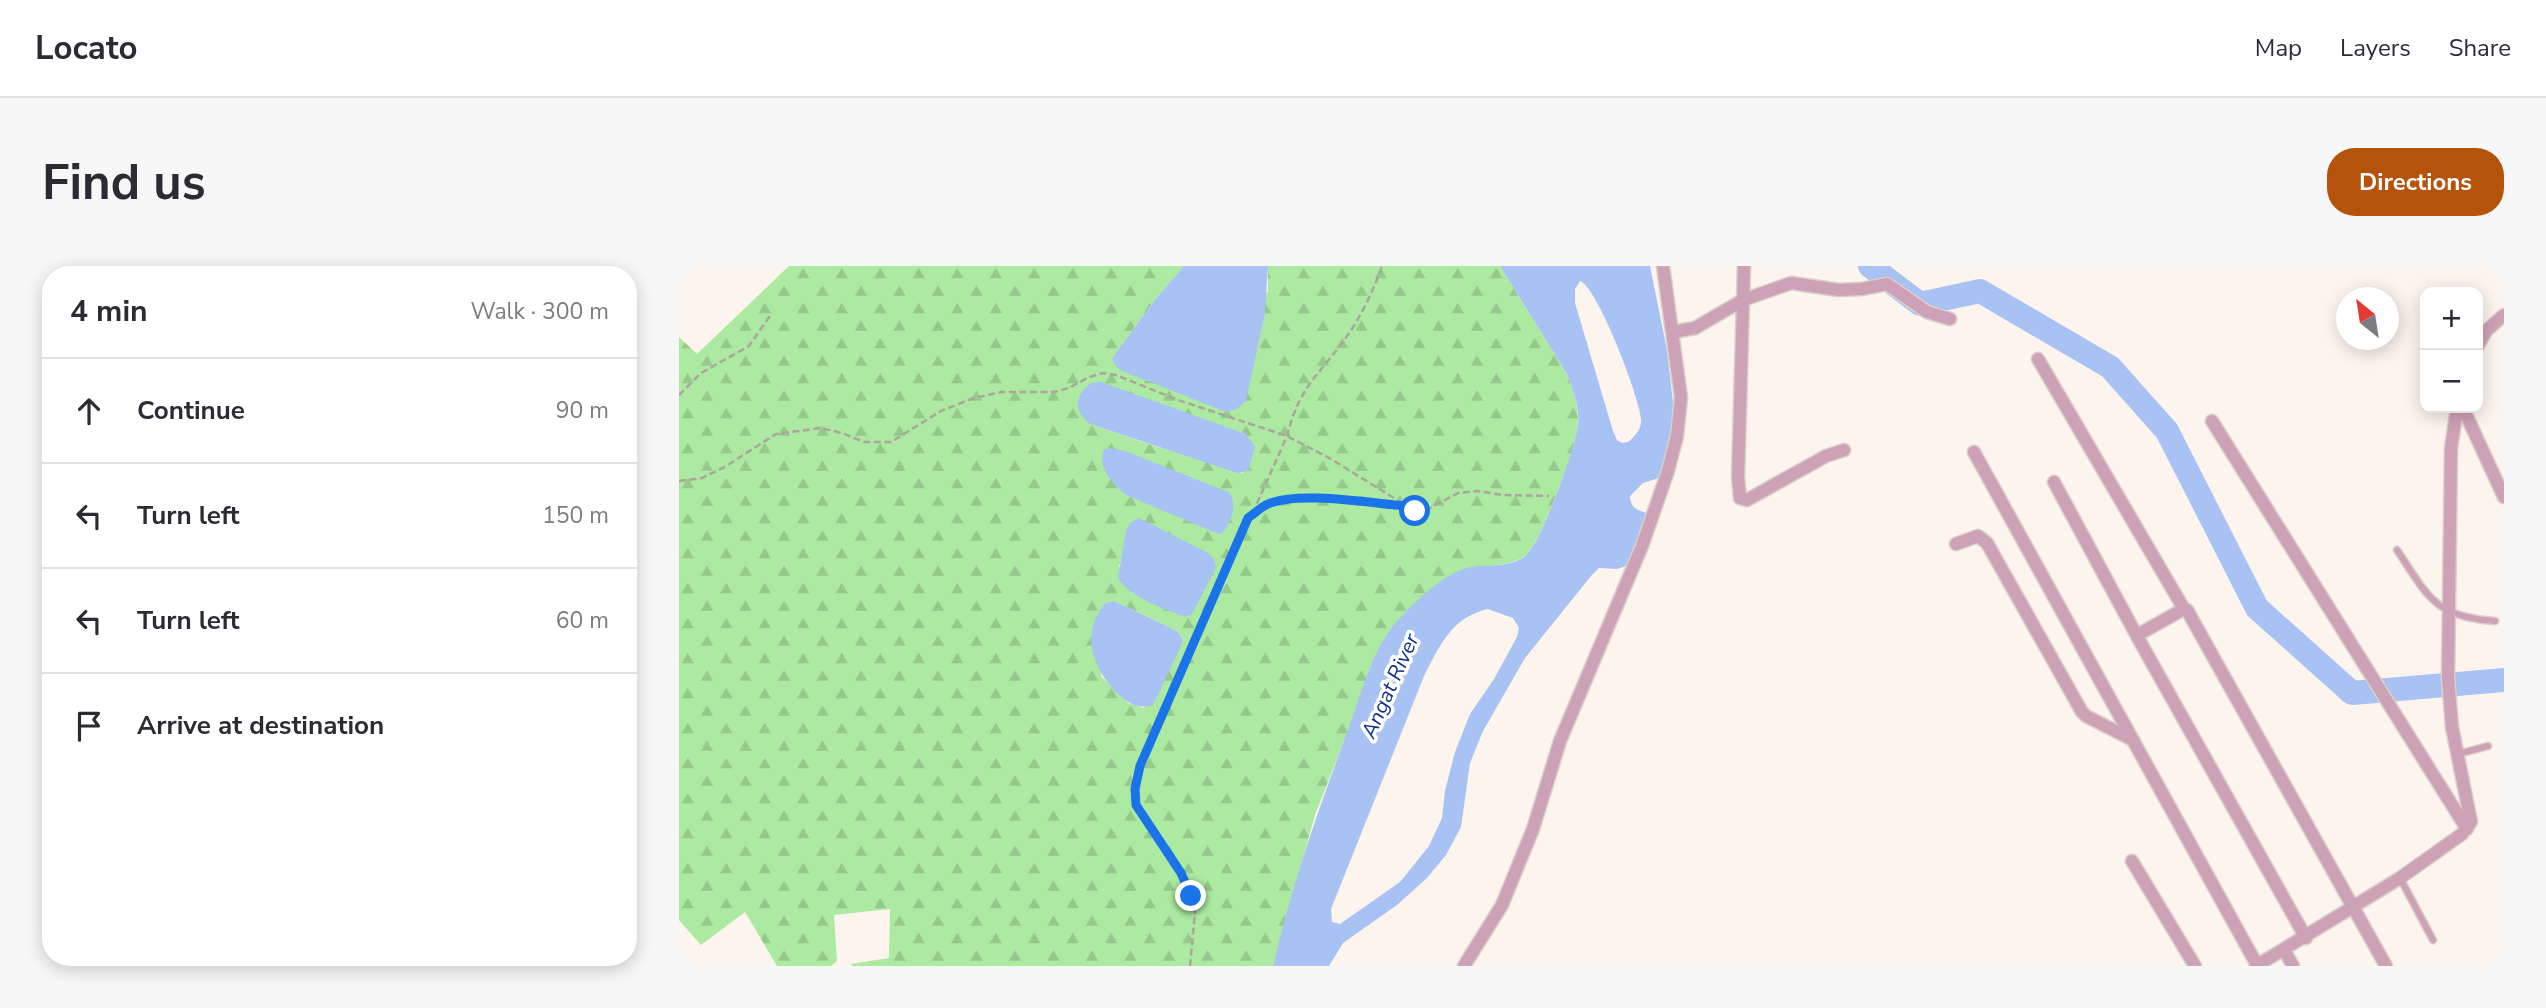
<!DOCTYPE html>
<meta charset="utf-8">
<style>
:root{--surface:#fff;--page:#f7f7f7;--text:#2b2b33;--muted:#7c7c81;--line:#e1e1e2;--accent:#b45309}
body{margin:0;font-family:"Nunito Sans",sans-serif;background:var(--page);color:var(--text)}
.controls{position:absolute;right:21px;top:21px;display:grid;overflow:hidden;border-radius:14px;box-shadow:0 4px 18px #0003}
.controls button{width:63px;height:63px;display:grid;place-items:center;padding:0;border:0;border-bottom:2px solid var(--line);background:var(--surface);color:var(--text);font:35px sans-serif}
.compass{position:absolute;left:1657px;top:21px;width:63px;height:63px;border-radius:50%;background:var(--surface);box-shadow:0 4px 18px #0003;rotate:330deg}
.stop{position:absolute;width:21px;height:21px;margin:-16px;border:5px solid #1a73e8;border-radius:50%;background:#fff}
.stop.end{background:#1a73e8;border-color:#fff;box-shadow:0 2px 7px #0008}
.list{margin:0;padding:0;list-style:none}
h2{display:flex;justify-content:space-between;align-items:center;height:91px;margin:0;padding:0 28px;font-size:30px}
h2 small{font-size:23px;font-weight:400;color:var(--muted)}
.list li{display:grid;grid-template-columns:46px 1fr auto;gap:21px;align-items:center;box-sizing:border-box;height:105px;padding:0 28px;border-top:2px solid var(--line)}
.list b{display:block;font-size:26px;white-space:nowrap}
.list em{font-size:23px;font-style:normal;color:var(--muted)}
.icon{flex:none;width:38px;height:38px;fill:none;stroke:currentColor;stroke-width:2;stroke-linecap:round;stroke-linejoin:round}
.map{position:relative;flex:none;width:1825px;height:700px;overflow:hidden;border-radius:28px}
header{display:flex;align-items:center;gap:42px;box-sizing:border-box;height:98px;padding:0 35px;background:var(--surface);border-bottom:2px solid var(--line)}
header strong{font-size:33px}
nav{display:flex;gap:38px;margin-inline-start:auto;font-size:24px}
.intro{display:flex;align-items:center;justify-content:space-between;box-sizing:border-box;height:168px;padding:0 42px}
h1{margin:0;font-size:49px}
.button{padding:18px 32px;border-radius:28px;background:var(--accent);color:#fff;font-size:24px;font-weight:700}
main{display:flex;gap:42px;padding:0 42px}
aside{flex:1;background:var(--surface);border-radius:28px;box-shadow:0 4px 18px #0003}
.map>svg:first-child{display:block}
.forest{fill:url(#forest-firs);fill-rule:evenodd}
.water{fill:#a8c2f3;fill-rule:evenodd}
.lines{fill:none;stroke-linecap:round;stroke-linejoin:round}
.river{stroke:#a8c2f3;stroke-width:24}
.service-casing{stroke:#d9d0ca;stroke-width:9}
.minor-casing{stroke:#d9d0ca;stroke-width:15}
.path{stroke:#ada49e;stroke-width:2.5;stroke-dasharray:7 3.5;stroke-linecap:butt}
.service{stroke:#cea2b6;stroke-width:6}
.minor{stroke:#cea2b6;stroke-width:12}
.route{stroke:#1a73e8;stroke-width:9}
.labels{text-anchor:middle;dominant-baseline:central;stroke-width:7;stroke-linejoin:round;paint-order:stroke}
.water-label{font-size:21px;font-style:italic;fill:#0d318d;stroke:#fff}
</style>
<header>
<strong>Locato</strong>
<nav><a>Map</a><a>Layers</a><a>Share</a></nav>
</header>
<div class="intro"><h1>Find us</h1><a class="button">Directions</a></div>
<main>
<aside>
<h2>4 min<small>Walk · 300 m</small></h2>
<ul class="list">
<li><svg class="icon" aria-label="ahead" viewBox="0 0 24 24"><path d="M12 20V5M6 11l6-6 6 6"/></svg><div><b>Continue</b></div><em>90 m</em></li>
<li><svg class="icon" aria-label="left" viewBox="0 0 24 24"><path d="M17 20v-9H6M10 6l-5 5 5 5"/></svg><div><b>Turn left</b></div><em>150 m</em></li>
<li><svg class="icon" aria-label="left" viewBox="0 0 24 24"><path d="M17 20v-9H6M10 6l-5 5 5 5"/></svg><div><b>Turn left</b></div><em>60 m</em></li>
<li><svg class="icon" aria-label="arrive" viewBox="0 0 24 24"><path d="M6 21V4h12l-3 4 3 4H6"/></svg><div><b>Arrive at destination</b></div></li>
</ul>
</aside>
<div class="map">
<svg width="1825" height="700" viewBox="0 0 1825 700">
<defs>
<pattern id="forest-firs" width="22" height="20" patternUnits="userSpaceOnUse" patternTransform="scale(1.75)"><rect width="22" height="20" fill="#aceaa1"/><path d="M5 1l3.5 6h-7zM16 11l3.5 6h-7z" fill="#95c98b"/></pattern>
</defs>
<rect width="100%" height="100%" fill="#fdf4ee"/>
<path class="forest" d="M110,0H505L478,31L433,92L589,26V0H821L888,108C894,123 899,138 899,155C900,176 862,275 847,289C838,297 823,298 811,300L705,373L636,549L594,700H173L172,698L210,692L211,643L155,649L158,695L152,700H98L66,646L22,679L0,654V71L18,88ZM499,145L567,168L564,207L476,180L411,158ZM447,265L506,351L453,326L440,300L445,287ZM435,335L498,365L503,372L465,442L449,437L422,410Z"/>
<g class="water">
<polygon points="505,0 589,0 586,47 567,135 558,143 547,146 443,105 436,99 433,92 478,31"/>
<path d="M821,0H971L988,84L996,154L983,211L964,217L951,230C952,244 959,244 971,248L950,299L938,303L920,302L912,310L846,392L804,465L791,497L782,561L767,589L748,612L718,639L664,677L650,700H594C612,622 638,547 666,472C677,443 689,399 705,373C718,351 762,308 788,302C807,298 828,302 845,291C862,279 896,182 899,159C901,143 894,123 888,108ZM901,15C918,20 961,132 962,153C963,163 956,170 949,176L943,177L938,174L934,165L896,37V23ZM809,343L834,352L840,362L838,371L815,413L791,448L776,486L766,525L763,552L750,580L721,616L661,658L653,656L652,643L745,410C761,379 773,351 809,343Z"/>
<path d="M422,116L567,168L576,181L569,205L558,207L411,158C394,144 395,130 412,117Z"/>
<path d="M430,182L446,185L549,226C560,235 552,259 542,268L537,267L447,229C435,220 417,200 425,184Z"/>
<path d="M460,252L529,287L535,293L537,302L513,348L506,351C488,344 447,330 439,311L447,265L451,257Z"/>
<path d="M435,335L498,365L503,372V378L474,439C456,444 447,436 435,424C412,399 403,367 425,338Z"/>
</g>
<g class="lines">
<polyline class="river" points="1191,0 1241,38 1301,25 1431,101 1488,165 1578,342 1673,427 1825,414"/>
<defs>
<g id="service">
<path d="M1718,284C1749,330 1755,351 1816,355"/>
<polyline points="1779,488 1809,480"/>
<polyline points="1721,612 1754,674"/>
</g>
<g id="minor">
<polyline points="1065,0 1059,211 1061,232 1068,234 1147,190 1165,184"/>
<polyline points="994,66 1016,62 1064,34 1112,17 1160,24 1183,23 1208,18 1248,46 1271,53"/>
<polyline points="1799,79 1807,65 1825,49"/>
<polyline points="1359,93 1505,343"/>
<polyline points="1784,142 1825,231"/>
<polyline points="1533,155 1788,563"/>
<polyline points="1295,186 1578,699"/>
<polyline points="1375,216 1459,372 1627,672"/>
<polyline points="1277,278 1299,270 1308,277 1403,446 1407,450 1454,474"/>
<polyline points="1459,372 1462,367 1503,344 1508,344 1707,700"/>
<polyline points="1453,595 1516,700"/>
<polyline points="1605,684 1614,700"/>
<polyline points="785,700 823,639 854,563 881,475 963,280 989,205 998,170 1002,131 984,0"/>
<polyline points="1577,700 1721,612 1783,568 1792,556 1773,461 1769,412 1772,182 1778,142"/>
</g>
</defs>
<use href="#service" class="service-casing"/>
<use href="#minor" class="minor-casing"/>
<g class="path">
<polyline points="0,129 22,107 70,80 93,47"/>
<polyline points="0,215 23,212 44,202 97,168 142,162 163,167 185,176 212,176 262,145 292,133 322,126 375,126 390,122 410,111 424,107 437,109 499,134 608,170 652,193 736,245 747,244 779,227 798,225 824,229 870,230"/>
<path d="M572,250C578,246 583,240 590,238C624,225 684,237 721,240"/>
<path d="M511,700L516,646L512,630L502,607L457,539L456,523L461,500L608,170C620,123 635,114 663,77C680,55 694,26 703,0"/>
</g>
<use href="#service" class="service"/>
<use href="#minor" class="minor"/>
</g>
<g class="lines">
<path class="route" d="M512,630L502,607L457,539L456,523L461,500L569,252C575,248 581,242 587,239C616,224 691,237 725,240L736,245"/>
</g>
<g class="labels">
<g class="water-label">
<text transform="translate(711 420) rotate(-66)">Angat River</text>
</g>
</g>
</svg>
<div class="controls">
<button>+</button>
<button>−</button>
</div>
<svg class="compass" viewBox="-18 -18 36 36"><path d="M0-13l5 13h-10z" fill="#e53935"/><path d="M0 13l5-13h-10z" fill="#7c7c81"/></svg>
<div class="stop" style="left:736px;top:245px"></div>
<div class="stop end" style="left:512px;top:630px"></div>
</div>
</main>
